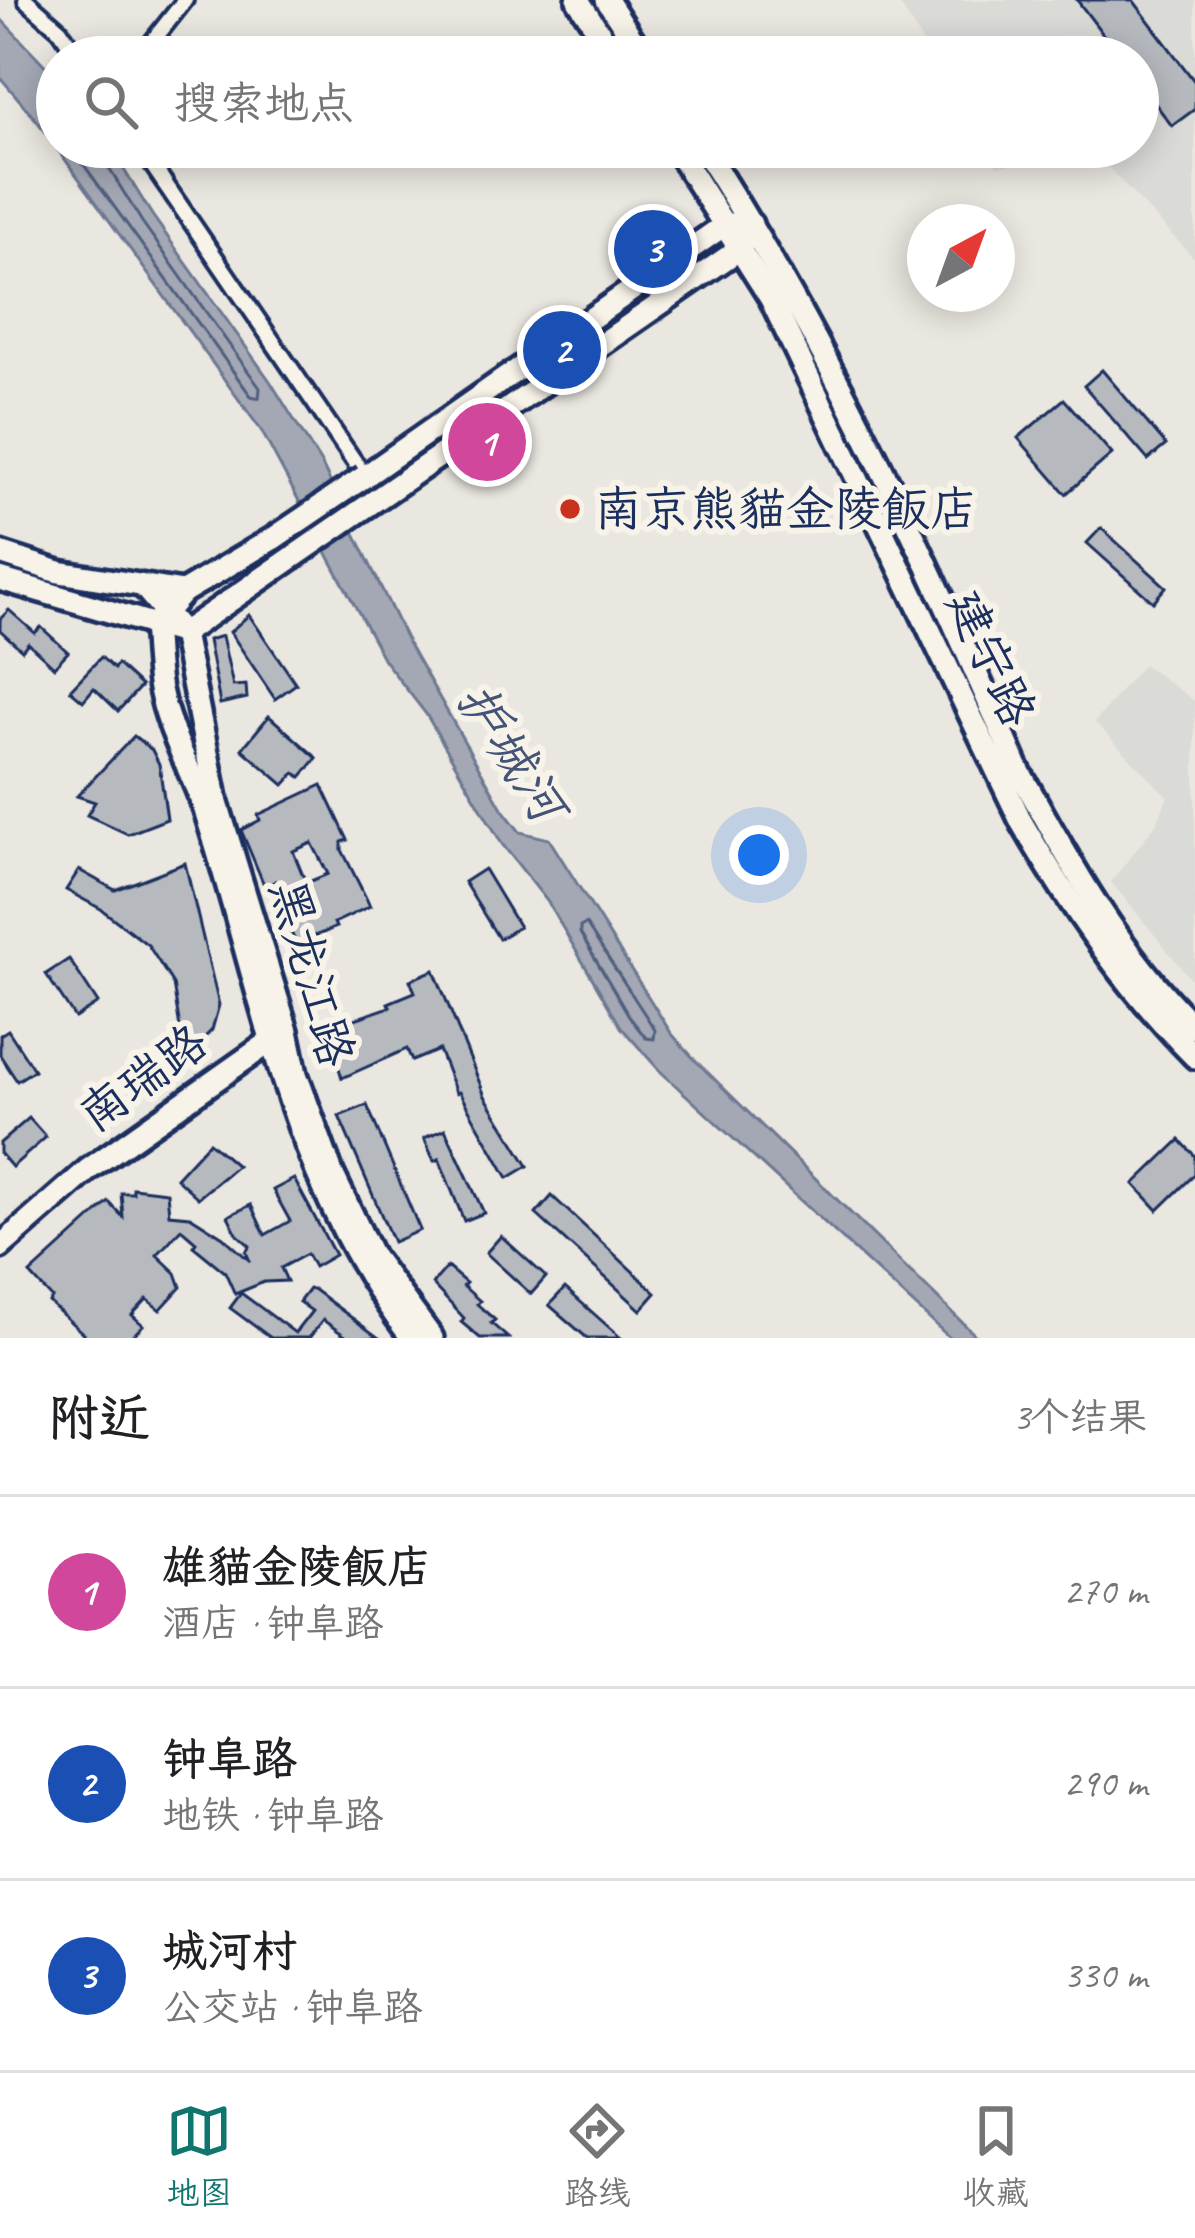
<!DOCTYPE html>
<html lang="zh">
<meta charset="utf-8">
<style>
:root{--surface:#fff;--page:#f2f2f2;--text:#202124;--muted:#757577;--line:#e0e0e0;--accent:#0f766e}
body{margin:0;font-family:Caveat,"LXGW WenKai TC",sans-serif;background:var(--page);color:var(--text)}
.compass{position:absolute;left:907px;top:204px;width:108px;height:108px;border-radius:50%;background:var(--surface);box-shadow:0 6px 30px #0003;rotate:41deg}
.you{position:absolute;left:759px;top:855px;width:42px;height:42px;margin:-30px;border:9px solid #fff;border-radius:50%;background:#1a73e8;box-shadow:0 0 0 18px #1a73e833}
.badge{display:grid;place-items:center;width:78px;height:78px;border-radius:50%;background:var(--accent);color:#fff;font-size:39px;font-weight:700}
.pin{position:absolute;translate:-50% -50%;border:6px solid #fff;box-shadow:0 3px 12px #0006}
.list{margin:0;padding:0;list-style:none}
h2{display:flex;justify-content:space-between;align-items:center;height:156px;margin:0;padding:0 48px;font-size:51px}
h2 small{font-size:39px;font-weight:400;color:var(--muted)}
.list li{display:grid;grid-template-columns:78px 1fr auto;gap:36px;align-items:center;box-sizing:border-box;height:192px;padding:0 48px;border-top:3px solid var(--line)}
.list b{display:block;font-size:45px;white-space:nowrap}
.list p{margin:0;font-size:39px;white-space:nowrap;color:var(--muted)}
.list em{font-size:39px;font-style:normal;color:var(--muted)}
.icon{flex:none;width:66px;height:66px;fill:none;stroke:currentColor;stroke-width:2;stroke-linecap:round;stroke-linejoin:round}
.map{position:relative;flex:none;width:1195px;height:1338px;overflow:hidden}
.search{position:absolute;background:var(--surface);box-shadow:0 6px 30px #0003;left:36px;right:36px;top:36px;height:132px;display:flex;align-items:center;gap:30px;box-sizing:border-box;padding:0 42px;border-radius:66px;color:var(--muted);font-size:45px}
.sheet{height:732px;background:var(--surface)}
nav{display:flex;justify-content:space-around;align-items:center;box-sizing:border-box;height:168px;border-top:3px solid var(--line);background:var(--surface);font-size:33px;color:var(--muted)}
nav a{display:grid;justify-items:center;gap:6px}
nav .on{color:var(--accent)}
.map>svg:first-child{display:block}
.built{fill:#dadad6}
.water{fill:#a3a8b4;stroke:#6d7892;stroke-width:3}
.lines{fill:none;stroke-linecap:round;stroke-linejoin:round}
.shore{stroke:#515f80;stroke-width:3}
.building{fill:#b6babf;stroke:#1b2f5e;stroke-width:3;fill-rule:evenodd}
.street-casing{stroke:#1b2f5e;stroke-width:22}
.secondary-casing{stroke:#1b2f5e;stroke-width:30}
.primary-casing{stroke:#1b2f5e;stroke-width:30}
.street{stroke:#f7f3e8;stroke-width:14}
.secondary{stroke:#f7f3e8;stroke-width:21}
.primary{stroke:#f7f3e8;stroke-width:21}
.secondary-bridge-casing{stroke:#1b2f5e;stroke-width:30;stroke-linecap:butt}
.secondary-bridge{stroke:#f7f3e8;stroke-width:21}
.poi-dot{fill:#c8321e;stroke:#f7f3e8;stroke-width:4.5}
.labels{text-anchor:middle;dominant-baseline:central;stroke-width:12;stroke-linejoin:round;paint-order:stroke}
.poi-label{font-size:48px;fill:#1b2f5e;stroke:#f7f3e8;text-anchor:start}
.street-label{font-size:48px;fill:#1b2f5e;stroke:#f7f3e8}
.water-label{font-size:51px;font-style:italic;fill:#445378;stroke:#f7f3e8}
</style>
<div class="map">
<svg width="1195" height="1338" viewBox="0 0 1195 1338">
<rect width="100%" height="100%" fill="#eae7e0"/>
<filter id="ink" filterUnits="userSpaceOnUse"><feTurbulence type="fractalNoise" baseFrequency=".00833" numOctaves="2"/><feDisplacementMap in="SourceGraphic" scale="24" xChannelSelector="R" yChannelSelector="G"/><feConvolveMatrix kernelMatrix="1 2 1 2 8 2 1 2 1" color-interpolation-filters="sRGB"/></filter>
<g filter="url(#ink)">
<g class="built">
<polygon points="897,0 1195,0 1195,259 1098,157 997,166 986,147 1138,147 1138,57 932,57"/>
<polygon points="1143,664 1195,701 1195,984 1111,882 1156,824 1168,797 1095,722"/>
</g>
<polygon class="water" points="0,18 57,78 57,147 110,147 152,215 270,381 322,465 405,637 503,810 520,832 549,839 671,1033 695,1060 978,1338 950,1338 659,1070 621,1027 547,901 502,844 426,714 384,660 261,430 38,122 0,77"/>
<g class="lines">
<g class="shore">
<polyline points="71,147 251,396 259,398 260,388 142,222 102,157 100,147"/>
<polygon points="586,924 655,1030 654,1039 646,1038 631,1019 580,933 580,927"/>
</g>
</g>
<g class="building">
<polygon points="1077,0 1133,0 1195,82 1195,109 1172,126 1138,81 1138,57 1120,57"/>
<polygon points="1102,370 1166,445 1148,460 1084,386"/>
<polygon points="1064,399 1112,454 1066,494 1018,438"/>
<polygon points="1101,528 1166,587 1153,602 1087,543"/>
<polygon points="9,610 35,633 41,627 68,652 54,667 28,643 22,650 0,630 0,619"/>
<polygon points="249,615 296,684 275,699 230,632"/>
<polygon points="222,636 233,686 246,685 247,698 220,704 208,640"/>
<polygon points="101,657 114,669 117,664 141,686 118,711 94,688 83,701 70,690"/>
<polygon points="269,716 317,758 301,777 295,773 284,785 242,749"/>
<polygon points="134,736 152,750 159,764 167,819 128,834 87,815 95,802 77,796"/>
<path d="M322,785L348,840L342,842V850L370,906L334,923L336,927L325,932L296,943L285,919L292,916L276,881L265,887L241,830L260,820L258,815ZM312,843L328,874L306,883L293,851Z"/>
<polygon points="185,863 219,1005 212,1030 203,1039 191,1041 181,1034 173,984 148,945 101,909 66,890 79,870 115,890"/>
<polygon points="484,869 519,927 499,939 464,882"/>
<polygon points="69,959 98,1003 75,1018 46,974"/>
<polygon points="434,970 485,1096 528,1166 508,1178 459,1092 456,1093 439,1050 412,1061 407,1049 342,1078 329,1036 343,1023 390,1007 388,1003 415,992 410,980"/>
<polygon points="8,1030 34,1070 17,1081 0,1055 0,1035"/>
<polygon points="367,1105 420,1230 393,1242 339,1116"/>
<polygon points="29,1118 46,1137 12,1167 0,1153 0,1143"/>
<polygon points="445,1129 484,1213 464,1221 439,1159 434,1161 424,1138"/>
<polygon points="1180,1140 1195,1156 1195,1174 1158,1210 1134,1184"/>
<polygon points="209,1142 237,1166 198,1198 176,1178"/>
<polygon points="294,1179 335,1255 314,1267 307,1254 281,1268 287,1281 264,1282 235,1294 225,1272 193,1246 196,1242 181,1229 157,1255 176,1273 181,1287 160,1310 147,1299 132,1315 143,1325 131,1338 88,1338 49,1302 52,1298 30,1274 109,1202 123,1217 121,1193 133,1193 133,1188 167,1192 169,1214 190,1216 223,1237 250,1261 246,1252 250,1246 237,1234 228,1216 251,1205 265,1235 290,1221 273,1190"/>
<polygon points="552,1196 656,1293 641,1310 536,1214"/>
<polygon points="501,1236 546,1277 531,1294 486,1253"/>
<polygon points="447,1267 466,1283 463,1286 480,1301 477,1304 495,1320 491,1323 508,1338 480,1338 461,1322 464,1318 432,1284"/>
<polygon points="565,1288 621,1338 587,1338 549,1305"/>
<polygon points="309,1289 313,1289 379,1338 348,1338 323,1320 309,1338 271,1338 230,1308 241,1293 295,1333 312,1311 299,1302"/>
</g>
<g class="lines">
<defs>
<g id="street">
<polyline points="26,0 60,30 78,57"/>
<polyline points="140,57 185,0"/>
<polyline points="140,147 367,480"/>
</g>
<g id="secondary">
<polyline points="0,553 59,572 183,592 274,538"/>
<polyline points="0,579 183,633 741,248 751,224 726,224 364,477"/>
<polyline points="144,587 183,633 217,803 287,1031 296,1074 332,1173 372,1256 432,1338"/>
<path d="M183,592L154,625C156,646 156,669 160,689C168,730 191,770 205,810C265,996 289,1179 412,1338"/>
<polyline points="0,1247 89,1169 281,1034"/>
</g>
<g id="primary">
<polyline points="578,0 615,57"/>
<polyline points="607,0 644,57"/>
<path d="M675,147L771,299L1022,823C1072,909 1125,986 1195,1057"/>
<path d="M702,147C827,340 927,558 1018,769C1069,862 1119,953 1195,1028"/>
</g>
</defs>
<use href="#street" class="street-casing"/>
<use href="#secondary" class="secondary-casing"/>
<use href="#primary" class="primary-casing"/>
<use href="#street" class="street"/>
<use href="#secondary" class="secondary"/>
<use href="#primary" class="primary"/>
<defs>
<polyline id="secondary-bridge" points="274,538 364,477"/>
</defs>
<use href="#secondary-bridge" class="secondary-bridge-casing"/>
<use href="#secondary-bridge" class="secondary-bridge"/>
</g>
</g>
<circle class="poi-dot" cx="570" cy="509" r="12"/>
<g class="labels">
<g class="poi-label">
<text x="594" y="509">南京熊貓金陵飯店</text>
</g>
<g class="street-label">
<text transform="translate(991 658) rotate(65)">建宁路</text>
<text transform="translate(312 973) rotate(74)">黑龙江路</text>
<text transform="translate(143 1078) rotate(-36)">南瑞路</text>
</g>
<g class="water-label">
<text transform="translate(511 752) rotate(57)">护城河</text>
</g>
</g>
</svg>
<svg class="compass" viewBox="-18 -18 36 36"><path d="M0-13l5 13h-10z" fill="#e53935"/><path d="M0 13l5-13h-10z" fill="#757577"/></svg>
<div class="you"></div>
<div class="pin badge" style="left:487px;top:442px;background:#d1479c">1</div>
<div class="pin badge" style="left:562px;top:350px;background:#1a4fb4">2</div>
<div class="pin badge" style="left:653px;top:249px;background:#1a4fb4">3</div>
<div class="search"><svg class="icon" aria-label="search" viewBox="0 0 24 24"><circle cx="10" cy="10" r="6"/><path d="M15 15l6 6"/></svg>搜索地点</div>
</div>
<section class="sheet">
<h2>附近<small>3个结果</small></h2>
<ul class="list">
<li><span class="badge" style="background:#d1479c">1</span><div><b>雄貓金陵飯店</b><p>酒店 · 钟阜路</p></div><em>270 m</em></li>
<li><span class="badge" style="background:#1a4fb4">2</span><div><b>钟阜路</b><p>地铁 · 钟阜路</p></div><em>290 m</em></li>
<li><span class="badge" style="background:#1a4fb4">3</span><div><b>城河村</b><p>公交站 · 钟阜路</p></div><em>330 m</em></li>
</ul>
</section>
<nav>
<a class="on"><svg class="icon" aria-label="map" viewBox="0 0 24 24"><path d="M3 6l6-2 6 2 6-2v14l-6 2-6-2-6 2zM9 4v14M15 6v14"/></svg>地图</a>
<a><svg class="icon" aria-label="directions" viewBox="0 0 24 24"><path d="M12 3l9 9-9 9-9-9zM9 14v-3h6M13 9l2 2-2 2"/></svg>路线</a>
<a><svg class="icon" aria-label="saved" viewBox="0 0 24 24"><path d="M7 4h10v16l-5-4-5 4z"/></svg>收藏</a>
</nav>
